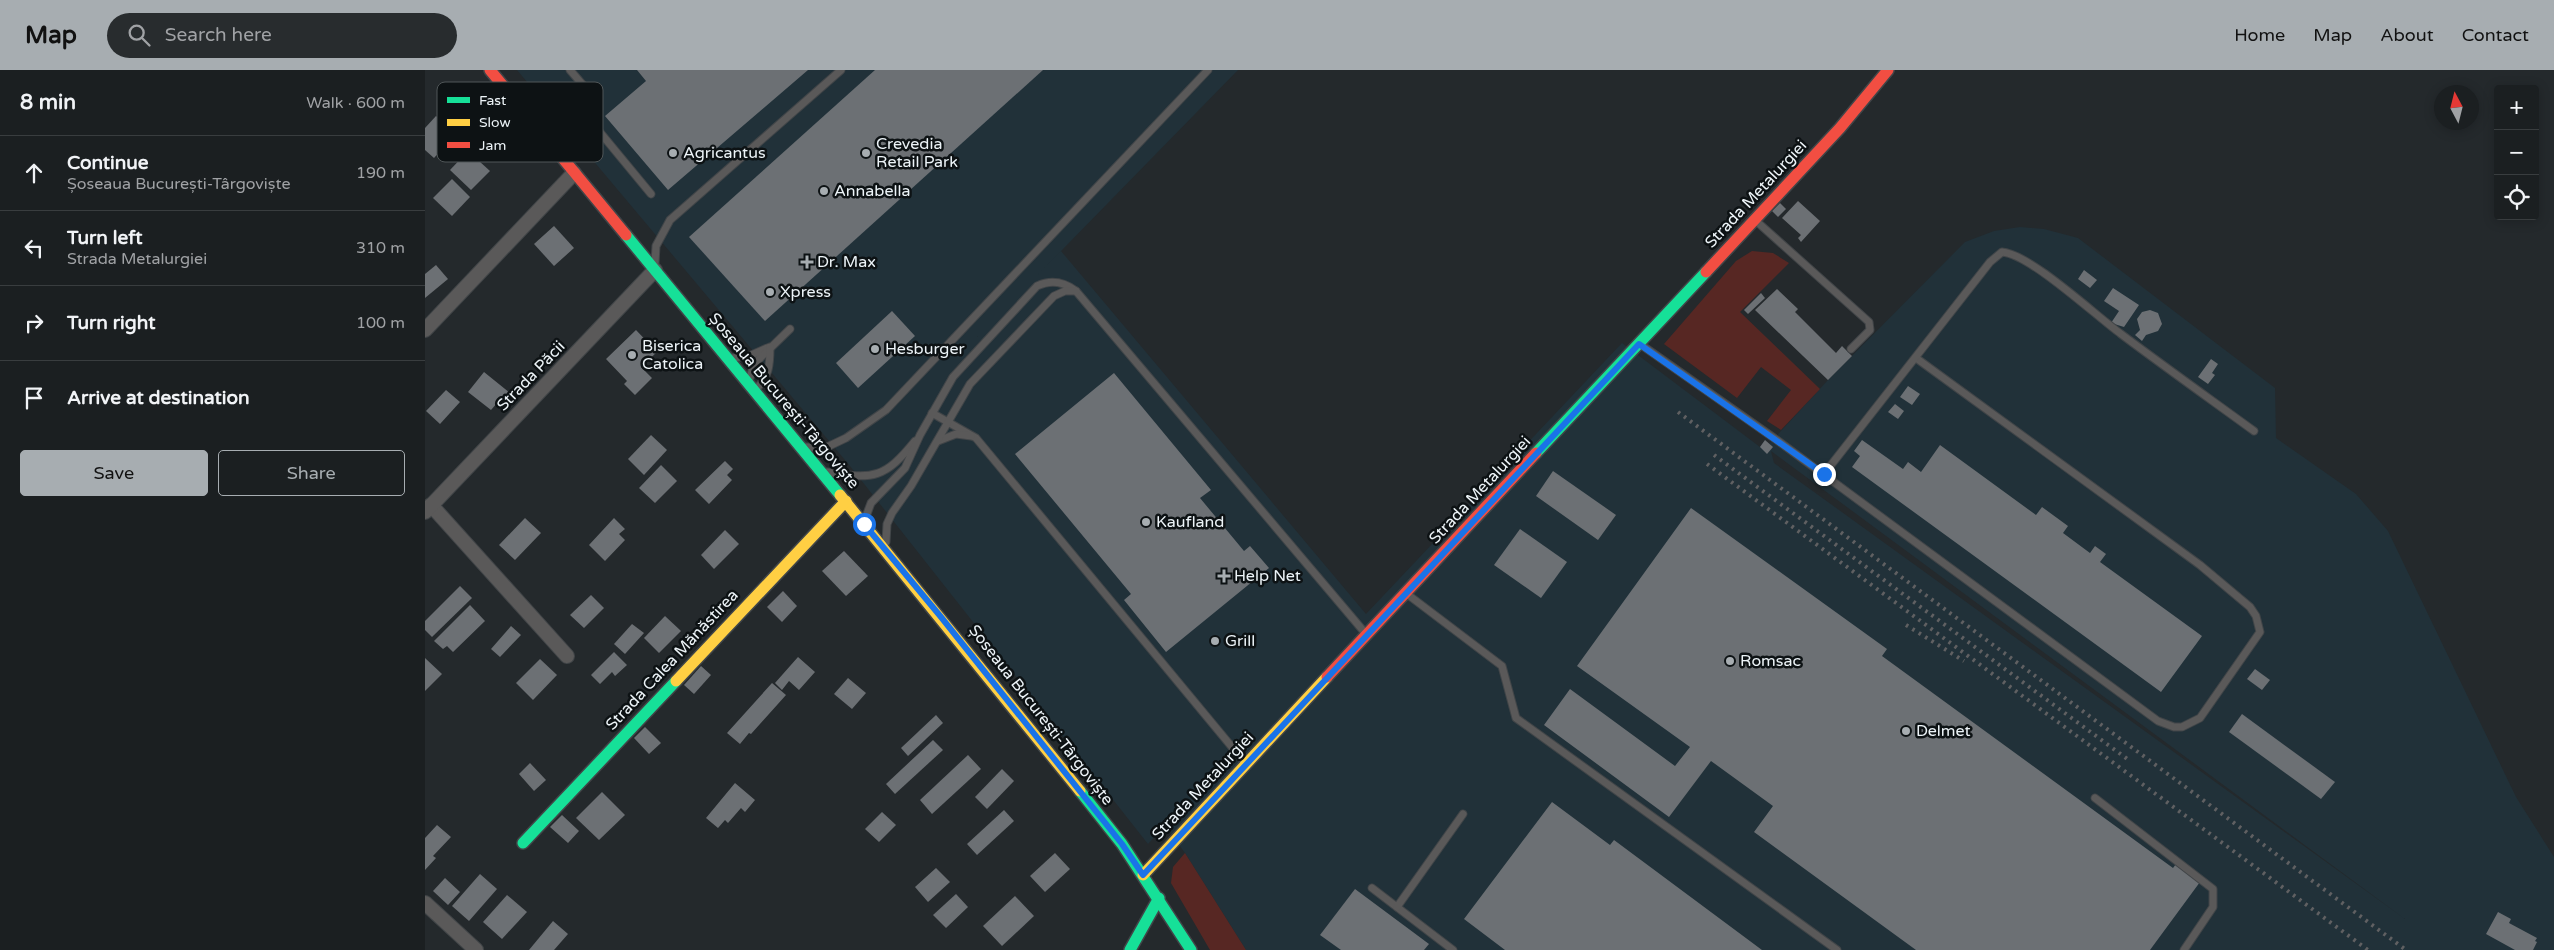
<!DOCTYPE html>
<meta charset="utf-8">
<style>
:root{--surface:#1b1f21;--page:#282c2e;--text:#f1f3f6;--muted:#a0a2a5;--line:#393d3f;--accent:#a7adb1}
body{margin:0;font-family:"Varela Round",sans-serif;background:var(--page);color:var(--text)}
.controls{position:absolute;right:15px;top:15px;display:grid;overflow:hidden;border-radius:5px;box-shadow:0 2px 12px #0003}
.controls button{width:45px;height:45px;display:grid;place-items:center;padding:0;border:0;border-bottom:1px solid var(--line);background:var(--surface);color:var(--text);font:25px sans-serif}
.compass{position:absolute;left:2009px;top:15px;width:45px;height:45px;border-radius:50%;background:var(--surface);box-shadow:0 2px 12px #0003;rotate:353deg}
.stop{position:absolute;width:15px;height:15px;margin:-11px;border:4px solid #1a73e8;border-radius:50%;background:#fff}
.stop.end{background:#1a73e8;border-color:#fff;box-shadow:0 1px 5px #0008}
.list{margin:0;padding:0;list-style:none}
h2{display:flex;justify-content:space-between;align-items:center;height:65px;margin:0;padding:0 20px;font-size:21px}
h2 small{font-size:16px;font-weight:400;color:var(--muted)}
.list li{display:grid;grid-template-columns:32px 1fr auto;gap:15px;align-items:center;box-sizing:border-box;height:75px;padding:0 20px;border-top:1px solid var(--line)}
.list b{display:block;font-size:19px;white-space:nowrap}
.list p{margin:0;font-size:16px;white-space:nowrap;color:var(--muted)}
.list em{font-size:16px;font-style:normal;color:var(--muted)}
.actions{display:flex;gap:10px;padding:15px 20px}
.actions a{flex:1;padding:11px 0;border:1px solid var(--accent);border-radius:5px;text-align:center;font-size:18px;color:var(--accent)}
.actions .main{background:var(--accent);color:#111}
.icon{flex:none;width:28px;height:28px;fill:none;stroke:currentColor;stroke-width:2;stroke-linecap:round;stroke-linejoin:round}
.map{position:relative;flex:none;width:2129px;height:880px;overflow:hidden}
header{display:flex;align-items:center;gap:30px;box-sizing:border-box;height:70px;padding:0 25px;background:var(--accent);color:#111}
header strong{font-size:24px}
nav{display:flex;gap:28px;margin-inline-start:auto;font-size:18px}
.search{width:350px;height:45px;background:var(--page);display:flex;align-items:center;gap:12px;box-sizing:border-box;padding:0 18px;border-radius:28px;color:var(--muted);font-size:19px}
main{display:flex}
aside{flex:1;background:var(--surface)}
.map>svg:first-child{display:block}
.built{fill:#213139;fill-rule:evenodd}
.green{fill:#572723}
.building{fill:#6c7074}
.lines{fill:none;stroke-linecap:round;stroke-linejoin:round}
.lane-casing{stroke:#414548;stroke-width:9}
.street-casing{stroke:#414548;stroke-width:16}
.fast-casing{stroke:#414548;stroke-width:14}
.slow-casing{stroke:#414548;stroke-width:14}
.jam-casing{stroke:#414548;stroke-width:14}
.lane{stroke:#5a5959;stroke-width:7}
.street{stroke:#5a5959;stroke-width:14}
.fast{stroke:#16e098;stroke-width:11}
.slow{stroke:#ffcf43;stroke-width:11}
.jam{stroke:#f24e42;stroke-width:11}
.rail{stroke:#606062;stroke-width:4;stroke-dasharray:2.5 5;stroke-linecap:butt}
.route{stroke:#1a73e8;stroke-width:6}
.poi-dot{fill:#a7adb1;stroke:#0d1214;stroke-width:2}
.labels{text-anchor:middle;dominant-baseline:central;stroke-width:5;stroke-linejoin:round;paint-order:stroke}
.poi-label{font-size:16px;fill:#edf4f8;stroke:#0d1214;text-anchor:start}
.street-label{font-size:16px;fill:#edf4f8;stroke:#0d1214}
.key{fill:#0d1214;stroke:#505658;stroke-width:1}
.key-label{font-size:14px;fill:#edf4f8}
</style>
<header>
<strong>Map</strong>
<div class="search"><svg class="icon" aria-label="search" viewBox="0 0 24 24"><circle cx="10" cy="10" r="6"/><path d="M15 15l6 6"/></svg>Search here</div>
<nav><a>Home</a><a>Map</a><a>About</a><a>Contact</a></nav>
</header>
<main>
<aside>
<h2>8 min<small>Walk · 600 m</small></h2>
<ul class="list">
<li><svg class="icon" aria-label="ahead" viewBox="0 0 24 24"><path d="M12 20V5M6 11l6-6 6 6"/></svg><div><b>Continue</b><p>Șoseaua București-Târgoviște</p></div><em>190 m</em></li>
<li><svg class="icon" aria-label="left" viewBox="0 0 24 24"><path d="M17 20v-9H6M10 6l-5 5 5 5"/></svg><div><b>Turn left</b><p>Strada Metalurgiei</p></div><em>310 m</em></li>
<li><svg class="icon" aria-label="right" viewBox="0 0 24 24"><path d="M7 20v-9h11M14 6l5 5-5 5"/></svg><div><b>Turn right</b></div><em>100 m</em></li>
<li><svg class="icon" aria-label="arrive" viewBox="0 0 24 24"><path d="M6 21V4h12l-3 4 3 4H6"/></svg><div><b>Arrive at destination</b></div></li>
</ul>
<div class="actions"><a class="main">Save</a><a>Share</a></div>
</aside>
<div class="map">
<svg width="2129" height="880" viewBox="0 0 2129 880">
<rect width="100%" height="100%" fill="#24292c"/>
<path class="built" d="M92,0H813L552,267L636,181L941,544L1197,273L1335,377L1340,370L1344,374L1403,310L1540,172L1569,161L1595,157L1619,159L1653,168L1850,318L1851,368L1931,424L1963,461L2091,727L2129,787V880H821L760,783L740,756L723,774L425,396ZM1346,381L1980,849L1349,393Z"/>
<g class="green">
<polygon points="1327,181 1348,183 1364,193 1315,242 1395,319 1356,360 1342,351 1366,320 1336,297 1312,328 1239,274 1311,191"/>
<polygon points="760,783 821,880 785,880 746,813 748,797"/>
</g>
<g class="building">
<polygon points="212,0 383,0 243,120 180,46 221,11"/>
<polygon points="450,0 618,0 340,251 264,167"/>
<polygon points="11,46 31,64 9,88 0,80 0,58"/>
<polygon points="43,81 65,101 46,120 25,100"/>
<polygon points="27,109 45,127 27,146 8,128"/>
<polygon points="1373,131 1395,151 1376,172 1373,168 1376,165 1357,148"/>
<polygon points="1355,133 1361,139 1353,147 1347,141"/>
<polygon points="129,156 149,178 129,196 109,174"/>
<polygon points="11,195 23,209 0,228 0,204"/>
<polygon points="1659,200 1672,210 1665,218 1653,209"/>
<polygon points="1688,218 1714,235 1699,257 1686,253 1694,241 1679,231"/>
<polygon points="1352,219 1373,239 1370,242 1411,283 1417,276 1427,286 1403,310 1330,240"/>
<polygon points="1336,223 1340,228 1323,244 1319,240"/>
<polygon points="1725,240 1733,243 1737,254 1733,261 1721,265 1717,271 1710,265 1715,260 1712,249 1717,242"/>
<polygon points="467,241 490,266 433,318 411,293"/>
<polygon points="211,260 232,282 216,297 227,308 210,325 199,314 202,311 181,289"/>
<polygon points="1786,289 1793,294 1787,303 1790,305 1783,314 1773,307"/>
<polygon points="59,302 90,327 81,338 73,332 66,340 43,322"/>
<polygon points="689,303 786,420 775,428 819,481 825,476 844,498 741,582 699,530 706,524 590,384"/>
<polygon points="1483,316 1495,324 1487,335 1475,327"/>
<polygon points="21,320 35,332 15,354 1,341"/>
<polygon points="1470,334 1479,341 1473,349 1463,342"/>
<polygon points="226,365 242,380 219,405 203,389"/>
<polygon points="1340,370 1348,377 1342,384 1335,377"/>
<polygon points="1437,370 1478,399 1483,392 1496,402 1515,375 1611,445 1617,437 1643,456 1638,463 1665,483 1670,476 1681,484 1675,492 1777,566 1736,622 1427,397 1435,386 1429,381"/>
<polygon points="300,391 308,399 302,405 307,410 284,434 270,420"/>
<polygon points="236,395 252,411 230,433 214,418"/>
<polygon points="1128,401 1191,445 1173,470 1111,426"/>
<polygon points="1266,438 1462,579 1457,586 1748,798 1751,794 1775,812 1725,880 1491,880 1329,762 1348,736 1286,691 1244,747 1119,655 1145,619 1250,696 1265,677 1152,596"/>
<polygon points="100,448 116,463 90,490 74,475"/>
<polygon points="189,448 200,459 194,464 200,470 180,491 164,475"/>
<polygon points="1095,459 1142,492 1116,528 1069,495"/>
<polygon points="300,460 314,474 289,499 276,485"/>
<polygon points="419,481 443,506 421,526 397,501"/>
<polygon points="35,516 47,528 7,567 0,560 0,551"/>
<polygon points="358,521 372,536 357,552 342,537"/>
<polygon points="166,525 179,538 159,558 145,545"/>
<polygon points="45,535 60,551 28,582 22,576 18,579 9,571"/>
<polygon points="240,546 256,561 234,583 219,568"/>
<polygon points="207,554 219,563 200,584 189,574"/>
<polygon points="86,556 96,565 75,587 66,579"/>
<polygon points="189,582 202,595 190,606 187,602 175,614 166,605"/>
<polygon points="373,587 390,602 374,620 364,611 357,620 350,613"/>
<polygon points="0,588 17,604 0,621"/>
<polygon points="115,589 132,605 108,630 91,613"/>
<polygon points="276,596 286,605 269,624 259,615"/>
<polygon points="1830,599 1845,610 1837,620 1822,609"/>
<polygon points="423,608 441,623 427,639 409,624"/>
<polygon points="347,613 361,625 326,664 324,663 315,674 302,663"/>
<polygon points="1817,644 1910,712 1896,729 1804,662"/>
<polygon points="511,645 518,653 483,686 476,678"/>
<polygon points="220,657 236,673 224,684 209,668"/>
<polygon points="508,670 518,680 470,724 461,714"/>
<polygon points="543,685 556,699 507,744 495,730"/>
<polygon points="105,693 121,710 109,721 94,704"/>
<polygon points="577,699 589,711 562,739 550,727"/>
<polygon points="310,713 330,730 320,742 316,738 303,753 300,750 293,758 281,748"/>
<polygon points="177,722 200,745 174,770 151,748"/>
<polygon points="1127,732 1185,775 1189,770 1337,880 1080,880 1039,849"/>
<polygon points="579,740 589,751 552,785 542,774"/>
<polygon points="457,742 471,755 454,772 440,759"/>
<polygon points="137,745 154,761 143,773 125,757"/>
<polygon points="12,755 26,767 8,786 11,788 0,800 0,768"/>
<polygon points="630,783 645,799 620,822 605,806"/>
<polygon points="511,798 525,812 503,832 490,817"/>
<polygon points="55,804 72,819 44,851 27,836"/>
<polygon points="20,808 35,822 23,835 8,821"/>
<polygon points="930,819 1004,874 999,880 916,880 895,865"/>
<polygon points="531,824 543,837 521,858 508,845"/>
<polygon points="82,825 102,842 77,869 58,852"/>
<polygon points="590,826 609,846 577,876 558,856"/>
<polygon points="2073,842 2086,849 2084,853 2112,868 2110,871 2112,872 2108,880 2090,880 2061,864"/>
<polygon points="128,851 143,864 129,880 104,880"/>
</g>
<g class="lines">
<defs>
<g id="lane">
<polyline points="145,0 164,22 169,55 226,124"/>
<polyline points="1330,150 1444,252 1445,260 1426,279"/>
<polyline points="230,193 231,176 245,150 416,0"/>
<polyline points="1215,274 1349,368 1733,651 1749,657 1757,657 1775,648 1835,562 1831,546 1825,537 1775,495 1491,288"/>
<polyline points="307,288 324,286 342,278"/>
<polyline points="325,308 329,294 365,259"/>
<path d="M331,319C344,306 345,296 345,277"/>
<polyline points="507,343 551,368 821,694"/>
<polyline points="513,371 531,364 546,366"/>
<polyline points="381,377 400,378 421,368 461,340 783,0"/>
<path d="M402,402C449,410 460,408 490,371"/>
<path d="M1399,404L1565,192L1577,182C1605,184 1670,245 1696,264C1740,297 1785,329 1829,361"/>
<path d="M440,449L446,433L480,398L495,365L528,307L612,216C627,209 639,212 651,221L941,564"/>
<polyline points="461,472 462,454 467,443 486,416 545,314 629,226 640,221 651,221"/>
<polyline points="982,524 1077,596 1091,648 1412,880"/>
<polyline points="1670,728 1788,819 1788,837 1759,880"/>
<polyline points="947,818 1028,880"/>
<polyline points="972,837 1038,744"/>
</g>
<g id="street">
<polyline points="0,260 149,103"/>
<polyline points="6,435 142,586"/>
<polyline points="0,442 230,200"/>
<polyline points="0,833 51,880"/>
</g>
<g id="fast">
<polyline points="201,165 415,425"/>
<polyline points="1111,383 1281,202"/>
<polyline points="655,721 697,774 766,880"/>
<polyline points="98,773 251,611"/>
<polyline points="705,880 734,828"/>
</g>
<g id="slow">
<polyline points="415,425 655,721"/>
<polyline points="251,611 421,431"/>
<polyline points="718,805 902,607"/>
</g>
<g id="jam">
<polyline points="65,0 201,165"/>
<polyline points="1281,202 1415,58 1463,0"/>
<polyline points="902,607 1111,383"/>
</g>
</defs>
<use href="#lane" class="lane-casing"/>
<use href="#street" class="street-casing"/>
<use href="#fast" class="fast-casing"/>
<use href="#slow" class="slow-casing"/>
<use href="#jam" class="jam-casing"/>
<use href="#lane" class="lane"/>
<use href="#street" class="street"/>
<use href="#fast" class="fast"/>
<use href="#slow" class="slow"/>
<use href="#jam" class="jam"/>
<g class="rail">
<polyline points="1253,342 1981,880"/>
<polyline points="1289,385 1705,691"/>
<polyline points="1282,394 1943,880"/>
<polyline points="1481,555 1539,591"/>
</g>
</g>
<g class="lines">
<polyline class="route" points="439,454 516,547 697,774 718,805 1214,274 1399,404"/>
</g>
<g class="poi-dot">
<circle cx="248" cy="83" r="5"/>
<circle cx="441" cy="83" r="5"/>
<circle cx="399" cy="121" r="5"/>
<path d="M379.5 184.5h5v5h5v5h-5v5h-5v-5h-5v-5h5z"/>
<circle cx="345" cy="222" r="5"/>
<circle cx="450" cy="279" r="5"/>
<circle cx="207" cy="285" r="5"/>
<circle cx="721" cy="452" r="5"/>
<path d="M796.5 498.5h5v5h5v5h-5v5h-5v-5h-5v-5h5z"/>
<circle cx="790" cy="571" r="5"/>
<circle cx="1305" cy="591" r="5"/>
<circle cx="1481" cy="661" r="5"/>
</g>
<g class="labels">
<g class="poi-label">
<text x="451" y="74">Crevedia<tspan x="451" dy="18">Retail Park</tspan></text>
<text x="258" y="83">Agricantus</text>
<text x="409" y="121">Annabella</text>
<text x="392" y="192">Dr. Max</text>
<text x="355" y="222">Xpress</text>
<text x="217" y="276">Biserica<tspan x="217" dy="18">Catolica</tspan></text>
<text x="460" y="279">Hesburger</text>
<text x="731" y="452">Kaufland</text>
<text x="809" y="506">Help Net</text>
<text x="800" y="571">Grill</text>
<text x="1315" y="591">Romsac</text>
<text x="1491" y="661">Delmet</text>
</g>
<g class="street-label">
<text transform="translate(1331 124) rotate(-47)">Strada Metalurgiei</text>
<text transform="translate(106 306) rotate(-46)">Strada Păcii</text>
<text transform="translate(359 331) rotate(50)">Șoseaua București-Târgoviște</text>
<text transform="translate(1055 420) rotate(-47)">Strada Metalurgiei</text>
<text transform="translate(247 590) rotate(-47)">Strada Calea Mănăstirea</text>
<text transform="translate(616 645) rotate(52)">Șoseaua București-Târgoviște</text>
<text transform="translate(778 716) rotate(-47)">Strada Metalurgiei</text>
</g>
</g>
<rect x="12" y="12" width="166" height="80" rx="8" class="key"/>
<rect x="22" y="27" width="23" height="6" fill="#16e098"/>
<rect x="22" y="49" width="23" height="7" fill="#ffcf43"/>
<rect x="22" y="72" width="23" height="6" fill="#f24e42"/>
<g class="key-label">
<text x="54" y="35">Fast</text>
<text x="54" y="57">Slow</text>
<text x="54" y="80">Jam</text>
</g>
</svg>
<div class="controls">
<button>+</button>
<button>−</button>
<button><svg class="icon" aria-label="locate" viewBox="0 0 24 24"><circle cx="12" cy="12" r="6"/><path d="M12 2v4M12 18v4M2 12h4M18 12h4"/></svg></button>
</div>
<svg class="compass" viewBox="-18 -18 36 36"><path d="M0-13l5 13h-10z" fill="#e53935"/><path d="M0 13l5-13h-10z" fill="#a0a2a5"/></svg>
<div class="stop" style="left:439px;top:454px"></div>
<div class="stop end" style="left:1399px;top:404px"></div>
</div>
</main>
